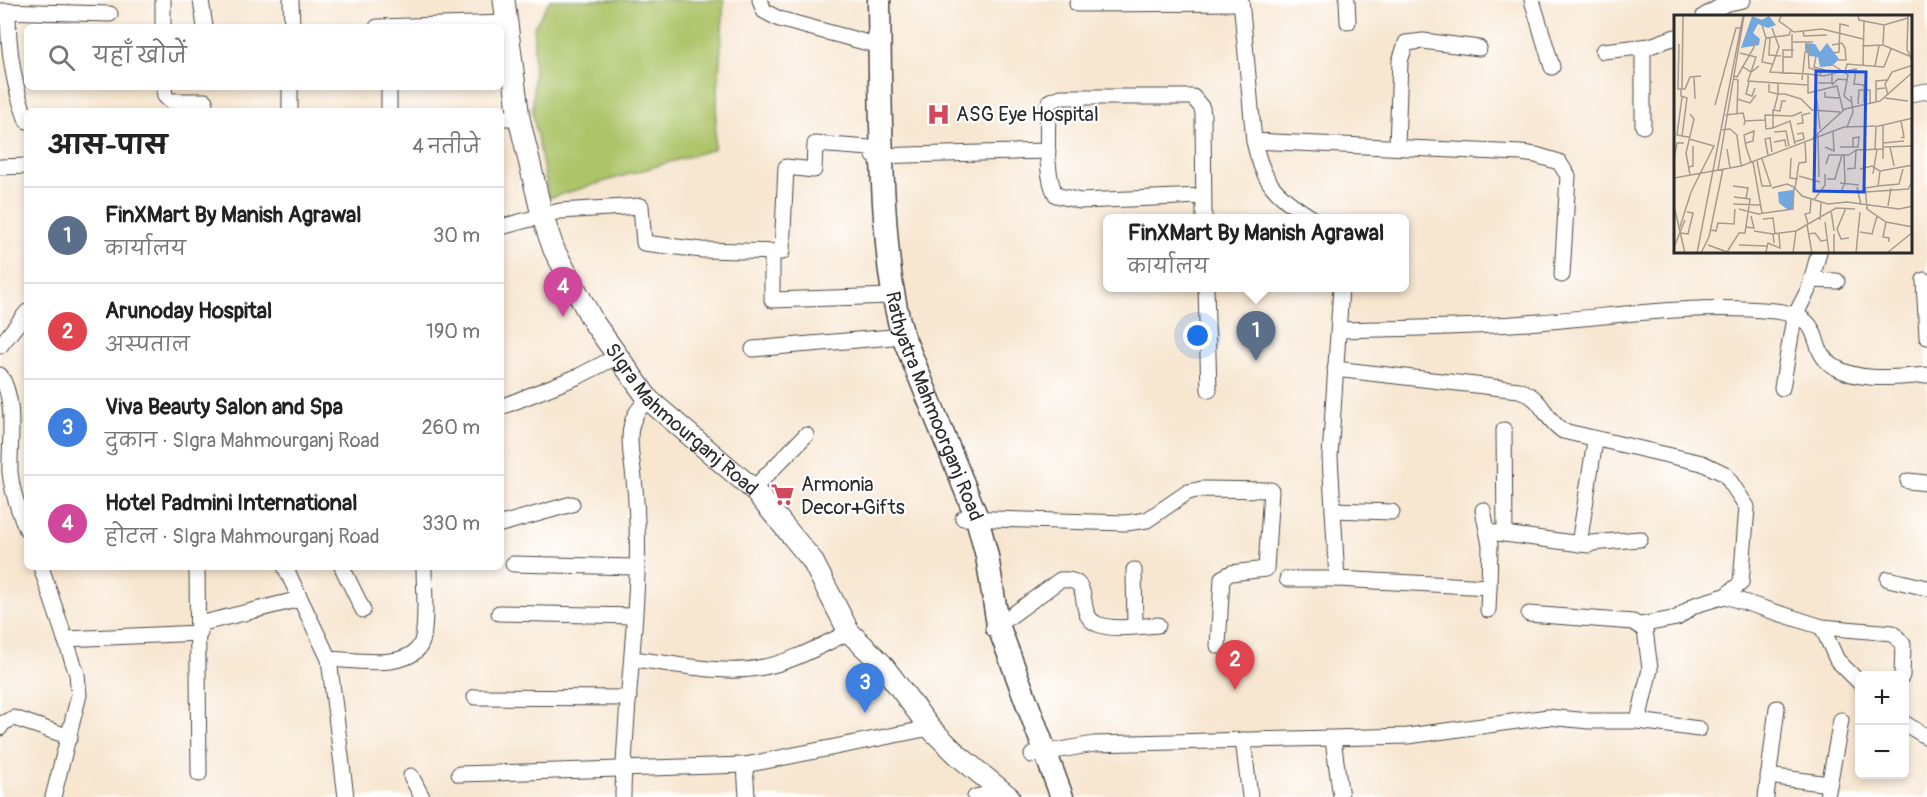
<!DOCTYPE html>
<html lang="hi">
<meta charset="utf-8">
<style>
:root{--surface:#fff;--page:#f6f6f6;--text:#222;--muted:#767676;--line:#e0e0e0;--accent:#d1495b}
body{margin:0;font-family:Pangolin,"Playpen Sans Deva",sans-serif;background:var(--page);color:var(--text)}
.controls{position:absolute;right:18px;bottom:18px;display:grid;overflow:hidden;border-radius:9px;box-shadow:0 3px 9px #0003}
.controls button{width:54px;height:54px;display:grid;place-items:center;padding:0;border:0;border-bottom:2px solid var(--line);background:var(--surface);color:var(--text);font:30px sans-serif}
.you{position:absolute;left:1198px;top:336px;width:21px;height:21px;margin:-15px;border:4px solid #fff;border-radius:50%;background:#1a73e8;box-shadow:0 0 0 9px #1a73e833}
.badge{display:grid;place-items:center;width:39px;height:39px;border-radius:50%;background:var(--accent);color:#fff;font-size:20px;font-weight:700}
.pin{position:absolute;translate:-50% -50px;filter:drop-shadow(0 2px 3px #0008)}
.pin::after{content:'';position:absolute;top:32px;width:21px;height:18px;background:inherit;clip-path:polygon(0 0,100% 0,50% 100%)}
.popup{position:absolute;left:1103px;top:214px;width:306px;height:78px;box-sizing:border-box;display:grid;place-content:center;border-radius:9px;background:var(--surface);filter:drop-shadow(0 2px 4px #0005);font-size:20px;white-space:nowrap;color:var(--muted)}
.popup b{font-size:22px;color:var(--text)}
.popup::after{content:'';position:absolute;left:50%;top:100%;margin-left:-12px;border:12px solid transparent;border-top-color:var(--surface)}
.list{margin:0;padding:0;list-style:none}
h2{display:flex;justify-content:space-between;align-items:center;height:78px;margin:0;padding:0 24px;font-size:26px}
h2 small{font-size:20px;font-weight:400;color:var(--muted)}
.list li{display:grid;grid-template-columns:39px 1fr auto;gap:18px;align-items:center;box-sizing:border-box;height:96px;padding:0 24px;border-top:2px solid var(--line)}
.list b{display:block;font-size:22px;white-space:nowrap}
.list p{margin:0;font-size:20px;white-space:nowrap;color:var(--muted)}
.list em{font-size:20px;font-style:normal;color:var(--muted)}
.icon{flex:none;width:33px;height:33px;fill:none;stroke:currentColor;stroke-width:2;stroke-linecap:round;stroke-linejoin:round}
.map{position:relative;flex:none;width:1927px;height:797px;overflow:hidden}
.search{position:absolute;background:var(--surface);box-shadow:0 3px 9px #0003;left:24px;top:24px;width:480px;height:66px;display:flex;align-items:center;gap:15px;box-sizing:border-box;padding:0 21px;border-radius:9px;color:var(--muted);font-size:22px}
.panel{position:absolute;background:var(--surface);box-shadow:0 3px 9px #0003;left:24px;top:108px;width:480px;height:462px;border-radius:9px}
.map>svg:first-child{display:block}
.green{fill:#adc469;stroke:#6c784a;stroke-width:1.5}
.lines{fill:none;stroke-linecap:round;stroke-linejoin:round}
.street-casing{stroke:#4a4744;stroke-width:17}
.secondary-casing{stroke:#4a4744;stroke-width:23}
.primary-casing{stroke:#4a4744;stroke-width:25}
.street{stroke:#fff;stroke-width:15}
.secondary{stroke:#fff;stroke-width:21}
.primary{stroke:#fff;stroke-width:22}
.labels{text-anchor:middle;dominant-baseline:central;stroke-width:4.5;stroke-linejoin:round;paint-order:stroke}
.poi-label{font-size:20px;fill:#2b2b2b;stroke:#fff;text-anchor:start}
.street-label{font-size:20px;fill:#2b2b2b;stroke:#fff}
.inset-road{fill:none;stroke:#a59b8e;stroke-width:1.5}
.view{fill:#1d4ed8;fill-opacity:0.15;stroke:#1d4ed8;stroke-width:3}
.inset-edge{fill:none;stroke:#2b2b2b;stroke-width:3}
</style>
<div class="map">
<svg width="1927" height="797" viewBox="0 0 1927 797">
<rect width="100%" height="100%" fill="#fff"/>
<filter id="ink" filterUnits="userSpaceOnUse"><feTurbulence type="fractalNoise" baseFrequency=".0167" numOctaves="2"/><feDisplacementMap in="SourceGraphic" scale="12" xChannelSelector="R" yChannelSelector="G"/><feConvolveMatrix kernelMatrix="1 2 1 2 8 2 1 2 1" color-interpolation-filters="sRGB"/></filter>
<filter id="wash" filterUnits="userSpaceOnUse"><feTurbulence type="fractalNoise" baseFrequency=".008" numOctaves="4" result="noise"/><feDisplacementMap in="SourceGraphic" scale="24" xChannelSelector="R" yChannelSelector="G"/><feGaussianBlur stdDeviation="1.35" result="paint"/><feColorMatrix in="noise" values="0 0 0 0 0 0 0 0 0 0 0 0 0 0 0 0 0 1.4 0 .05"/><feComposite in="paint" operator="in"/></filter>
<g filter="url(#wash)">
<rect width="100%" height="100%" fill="#f7e6d0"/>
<polygon class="green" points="550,0 724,0 714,149 549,198 533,115 534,27"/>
</g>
<g filter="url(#ink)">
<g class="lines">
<defs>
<g id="street">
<polyline points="163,0 163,27"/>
<polyline points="201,0 205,27"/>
<polyline points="291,0 292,27"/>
<polyline points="760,0 764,11 779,19 868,43"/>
<polyline points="1241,0 1254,141 1521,153 1536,155 1559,162 1568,176 1562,275"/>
<polyline points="1347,0 1348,22"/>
<polyline points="1532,0 1552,67"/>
<polyline points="1077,4 1241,3"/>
<polyline points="0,11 110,14"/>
<path d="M8,11C8,50 13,85 27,121"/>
<polyline points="1704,16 1725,4 1743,0"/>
<polyline points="377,27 506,23"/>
<polyline points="1603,51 1650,46 1675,37"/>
<polyline points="164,87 165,96 170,101 205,101"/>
<polyline points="290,87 290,111"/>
<polyline points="389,87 389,111"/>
<polyline points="1910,94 1927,91"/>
<polyline points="501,118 519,118"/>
<polyline points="1643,126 1643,47"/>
<path d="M1254,141C1263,183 1275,195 1312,218"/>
<polyline points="1397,147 1400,61 1406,43 1423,41 1479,48"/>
<polyline points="874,156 1048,151"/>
<polyline points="0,167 27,166"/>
<path d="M1203,196L1080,201L1056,195C1044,175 1048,130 1048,106L1050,101L1061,97H1193L1202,108L1203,115L1204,218"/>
<polyline points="501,227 560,211 641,206 644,243 702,250 782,252 786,167 814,170 815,144 870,148"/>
<polyline points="772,253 772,300 892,296"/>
<polyline points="1811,280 1837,281"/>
<polyline points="1924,280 1927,337"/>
<polyline points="1206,288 1209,390"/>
<polyline points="1341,288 1330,457 1337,579 1489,587 1488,610"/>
<path d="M1339,330C1406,328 1473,328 1539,322C1618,316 1696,303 1775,311C1830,317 1805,348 1833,366C1860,383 1897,377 1927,375"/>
<polyline points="0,346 27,312"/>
<polyline points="753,349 892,337"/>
<path d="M1335,369L1519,390C1544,398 1543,418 1563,431L1702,463L1725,474L1747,507L1741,583L1725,596L1695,605L1677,618L1640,625"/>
<path d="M0,375C17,401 9,442 10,472C12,492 19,512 27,530"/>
<polyline points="1782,388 1794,318 1810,286 1819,252"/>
<polyline points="501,407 579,376 618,356"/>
<polyline points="1504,430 1505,534"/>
<polyline points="1595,441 1579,544 1640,539"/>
<polyline points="1908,481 1927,483"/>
<polyline points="753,489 806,435"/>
<polyline points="1333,510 1392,512"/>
<polyline points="1483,510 1490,545 1489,587"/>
<polyline points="963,518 1126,523 1147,520 1188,492 1202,489 1271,490 1266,569 1231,573 1222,578 1218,646"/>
<polyline points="501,524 572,504"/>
<polyline points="1489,532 1589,545"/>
<polyline points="513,564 635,567"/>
<polyline points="41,567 77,674 79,695 53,797"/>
<polyline points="197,567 199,774"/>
<polyline points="285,567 329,659 346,797"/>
<polyline points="342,567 363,610"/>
<polyline points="1134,570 1135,626"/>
<polyline points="1287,579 1337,579"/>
<polyline points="1888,579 1927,588"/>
<polyline points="1725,596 1822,627 1837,660 1860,683"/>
<polyline points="499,613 634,616"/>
<polyline points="1529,614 1633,622 1645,630 1650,669 1638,721"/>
<polyline points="199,624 300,599"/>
<polyline points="1822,627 1893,633 1903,644 1902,676"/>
<path d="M993,629L1060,580C1097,577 1073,613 1097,624C1114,631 1141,626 1158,625"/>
<polyline points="65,639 200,633"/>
<path d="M329,659C355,660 418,672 423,637C427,615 424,589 424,567"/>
<path d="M633,659C671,663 721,675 758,668C791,663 820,646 849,632"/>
<polyline points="475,697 629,698"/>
<polyline points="1904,723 1927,737"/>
<polyline points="0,728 3,723 14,718 70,737"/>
<polyline points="1243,740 1250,797"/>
<polyline points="1333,740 1341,797"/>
<polyline points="1032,755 1094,744 1408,736 1548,717 1589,721 1638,721 1699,729"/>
<polyline points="745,765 747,797"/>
<polyline points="459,774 745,765 930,728"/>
<polyline points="411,776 422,797"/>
<polyline points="1768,776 1829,784"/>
<path d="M623,797C624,689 647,578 633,470C629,443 625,416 649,400"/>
<polyline points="975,797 1003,791"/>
<polyline points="1766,797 1777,708"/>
<polyline points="1827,797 1841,720"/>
</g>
<g id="secondary">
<path id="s1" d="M504,0L519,118L542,215L554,250L594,323L649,400L753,489L812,560L849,632L881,663L930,728L960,757L1009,797"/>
</g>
<g id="primary">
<path id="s2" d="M879,0C880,68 880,136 884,203C887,249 890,292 903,336L977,518L987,556L998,625L1062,797"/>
</g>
</defs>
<use href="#street" class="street-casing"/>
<use href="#secondary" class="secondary-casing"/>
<use href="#primary" class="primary-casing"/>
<use href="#street" class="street"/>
<use href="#secondary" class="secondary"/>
<use href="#primary" class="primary"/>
</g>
</g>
<defs>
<symbol id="hospital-bare" viewBox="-9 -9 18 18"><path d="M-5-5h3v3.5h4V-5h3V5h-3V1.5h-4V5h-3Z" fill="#d1495b" stroke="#fff" stroke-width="2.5" paint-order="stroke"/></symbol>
<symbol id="supermarket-bare" viewBox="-9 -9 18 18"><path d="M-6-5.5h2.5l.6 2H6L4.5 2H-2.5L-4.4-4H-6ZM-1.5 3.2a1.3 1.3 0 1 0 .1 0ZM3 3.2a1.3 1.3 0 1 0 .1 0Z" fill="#d1495b" stroke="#fff" stroke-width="2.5" paint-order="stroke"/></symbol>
</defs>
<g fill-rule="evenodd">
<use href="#hospital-bare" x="922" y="98" width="33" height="33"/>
<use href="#supermarket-bare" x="766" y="478" width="33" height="33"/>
</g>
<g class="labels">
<g class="poi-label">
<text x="956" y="114">ASG Eye Hospital</text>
<text x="801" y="484">Armonia<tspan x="801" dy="23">Decor+Gifts</tspan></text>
</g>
<g class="street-label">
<text stroke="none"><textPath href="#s2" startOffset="414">Rathyatra Mahmoorganj Road</textPath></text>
<text stroke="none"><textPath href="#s1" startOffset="470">SIgra Mahmourganj Road</textPath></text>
</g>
</g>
<g transform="translate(1674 15)">
<rect width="238" height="238" fill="#f7e6d0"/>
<path d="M78,1L88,5L95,1L102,10L94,13L84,9L79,18L86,24L85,30L67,33ZM131,28L141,29L146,37L153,28L165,44L158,51L146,52L144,42L136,41L131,35ZM119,175V194L114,195L105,188L104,177Z" fill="#71a8e0"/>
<path class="inset-road" d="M107,1L105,6L120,17L148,14L189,24M184,1L185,5L210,10L234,3M234,1L233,34L239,48M88,10L92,23L115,20L117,15M98,13L105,32L96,57L134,59V78L163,71L169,95M129,16L130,21L153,20M96,22L95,40L107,41M92,23L88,47L98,49M119,27H139M5,29L4,74H11L16,62L27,61M134,29L135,53L147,56L146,60M158,30L168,28L171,33L172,45H163M209,30L210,10M188,31L209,30L235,41M66,38L82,42L74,66L133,70M159,38L165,37L166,9L175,11M142,41L140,52L151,55M109,42H118V19M159,50L174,60L170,81L177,87M189,50L190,6M68,51L77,57L85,51M201,51L205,31M173,56L182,54L180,69L190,70V88M171,57L173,49L210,52L217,34M109,59V35H120M134,59L150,61L169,56M20,61L21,84M60,61L63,62L80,32V24M59,64L64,65L63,98M128,65L131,37H136M75,67L72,79L78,81L81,73M144,68H158V58M95,69V77L104,79V68M158,70L164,64L174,65M202,73V66L213,65M7,74V81L13,83L8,121L15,122M8,74L9,1M151,77V82L165,83M214,80L211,69L218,57L239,50M8,82L3,120L8,121M211,83L234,86M63,84L76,88L82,80M143,85L146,114M112,86H108L106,96L99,95V113L116,106L121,129M202,87V74L211,73M184,89L185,75H196V88M41,90L62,13H69M100,95L104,79H111L127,84L138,95L166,97M16,99L20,104L12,138L16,160M51,100L69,98L71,106M227,106L230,122L227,123M123,109L129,108L128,100L136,98M70,110L71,106L91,105M173,112L179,97L177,81M99,113L92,114L91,100L118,101L128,97M48,115L56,114L64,121M100,117L112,116L115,131M144,120L145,162M63,121L67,150M139,123L171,94L206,86L239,57M100,127L111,125L112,132M120,127L130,124L129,118L123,119M72,128L79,126L80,116L70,120L72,132L77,147M209,128L230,126M151,132L160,136L159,116M166,132H184L185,122L179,123V132M209,132L239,131M216,132L220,151M53,134L56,153M201,134L202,111M94,140L91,124L96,123L98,137M0,143L3,128H10M117,143L116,163L124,164M209,144V110M83,146L88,171H97L88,144M79,147L88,198M152,149L155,140H175L182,135M15,152L19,151V131M173,154L181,153L182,135L209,134M186,154L198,151L206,156L204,171L191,173L192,177M44,155L70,1M206,156L239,150M199,159L203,134M125,161L146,167M0,163L67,151L170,112L205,111L239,103M153,164H161L168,140M239,165L234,174L192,177V182L193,194L212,207L239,212M166,168L185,170M59,171L74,173L72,183M204,171L225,169L229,154M120,172L128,181L154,189L173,187L225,194L239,191M183,172L187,190M121,173L125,148L132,147L131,126M167,177L171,167L170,140M140,185L151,170V159M59,189L86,190M0,191L11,238M214,191L217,173M172,193L163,214L167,224L175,223M65,194L84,199L119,194L120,172L113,169L98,173M157,195L160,216M89,204L99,203L101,219M146,205L147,187M151,207L155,238M212,207L209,222L215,223V227M134,209L131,199L136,198L137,184M133,210L138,238M6,212L17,177L40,131L15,124M72,212L80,213L77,201M37,215L42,216L44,208L60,209L61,194M80,216L99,219M186,217L198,219L203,201M7,218L14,219L19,198L13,197M134,219L141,218L147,226L153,225M100,228L99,219L122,216L162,193L181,194M34,230L56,238M65,230L93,231M0,232L11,205M53,237L65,218H71L74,198L76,184L60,182M92,237L94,228L106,233L105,219M23,238L69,1M27,238L35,222L49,154M119,238L122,216M160,238V219M182,238L186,197M213,238L239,217"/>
<path class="view" d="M142,56L192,57L190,177L140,176Z"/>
<rect width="238" height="238" class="inset-edge"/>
</g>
</svg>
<div class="controls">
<button>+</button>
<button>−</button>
</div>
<div class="you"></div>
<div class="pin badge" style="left:1256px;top:361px;background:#5c6f8a">1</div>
<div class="popup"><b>FinXMart By Manish Agrawal</b>कार्यालय</div>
<div class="pin badge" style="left:1235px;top:690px;background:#e0444e">2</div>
<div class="pin badge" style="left:865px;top:713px;background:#3f7fe0">3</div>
<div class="pin badge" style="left:563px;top:317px;background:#d1479c">4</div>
<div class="search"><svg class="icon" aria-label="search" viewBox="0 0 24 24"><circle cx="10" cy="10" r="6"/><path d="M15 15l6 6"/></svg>यहाँ खोजें</div>
<section class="panel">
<h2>आस-पास<small>4 नतीजे</small></h2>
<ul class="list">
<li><span class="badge" style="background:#5c6f8a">1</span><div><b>FinXMart By Manish Agrawal</b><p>कार्यालय</p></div><em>30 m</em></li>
<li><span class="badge" style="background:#e0444e">2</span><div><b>Arunoday Hospital</b><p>अस्पताल</p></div><em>190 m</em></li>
<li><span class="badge" style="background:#3f7fe0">3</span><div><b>Viva Beauty Salon and Spa</b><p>दुकान · SIgra Mahmourganj Road</p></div><em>260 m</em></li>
<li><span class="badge" style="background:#d1479c">4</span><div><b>Hotel Padmini International</b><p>होटल · SIgra Mahmourganj Road</p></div><em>330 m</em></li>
</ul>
</section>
</div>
